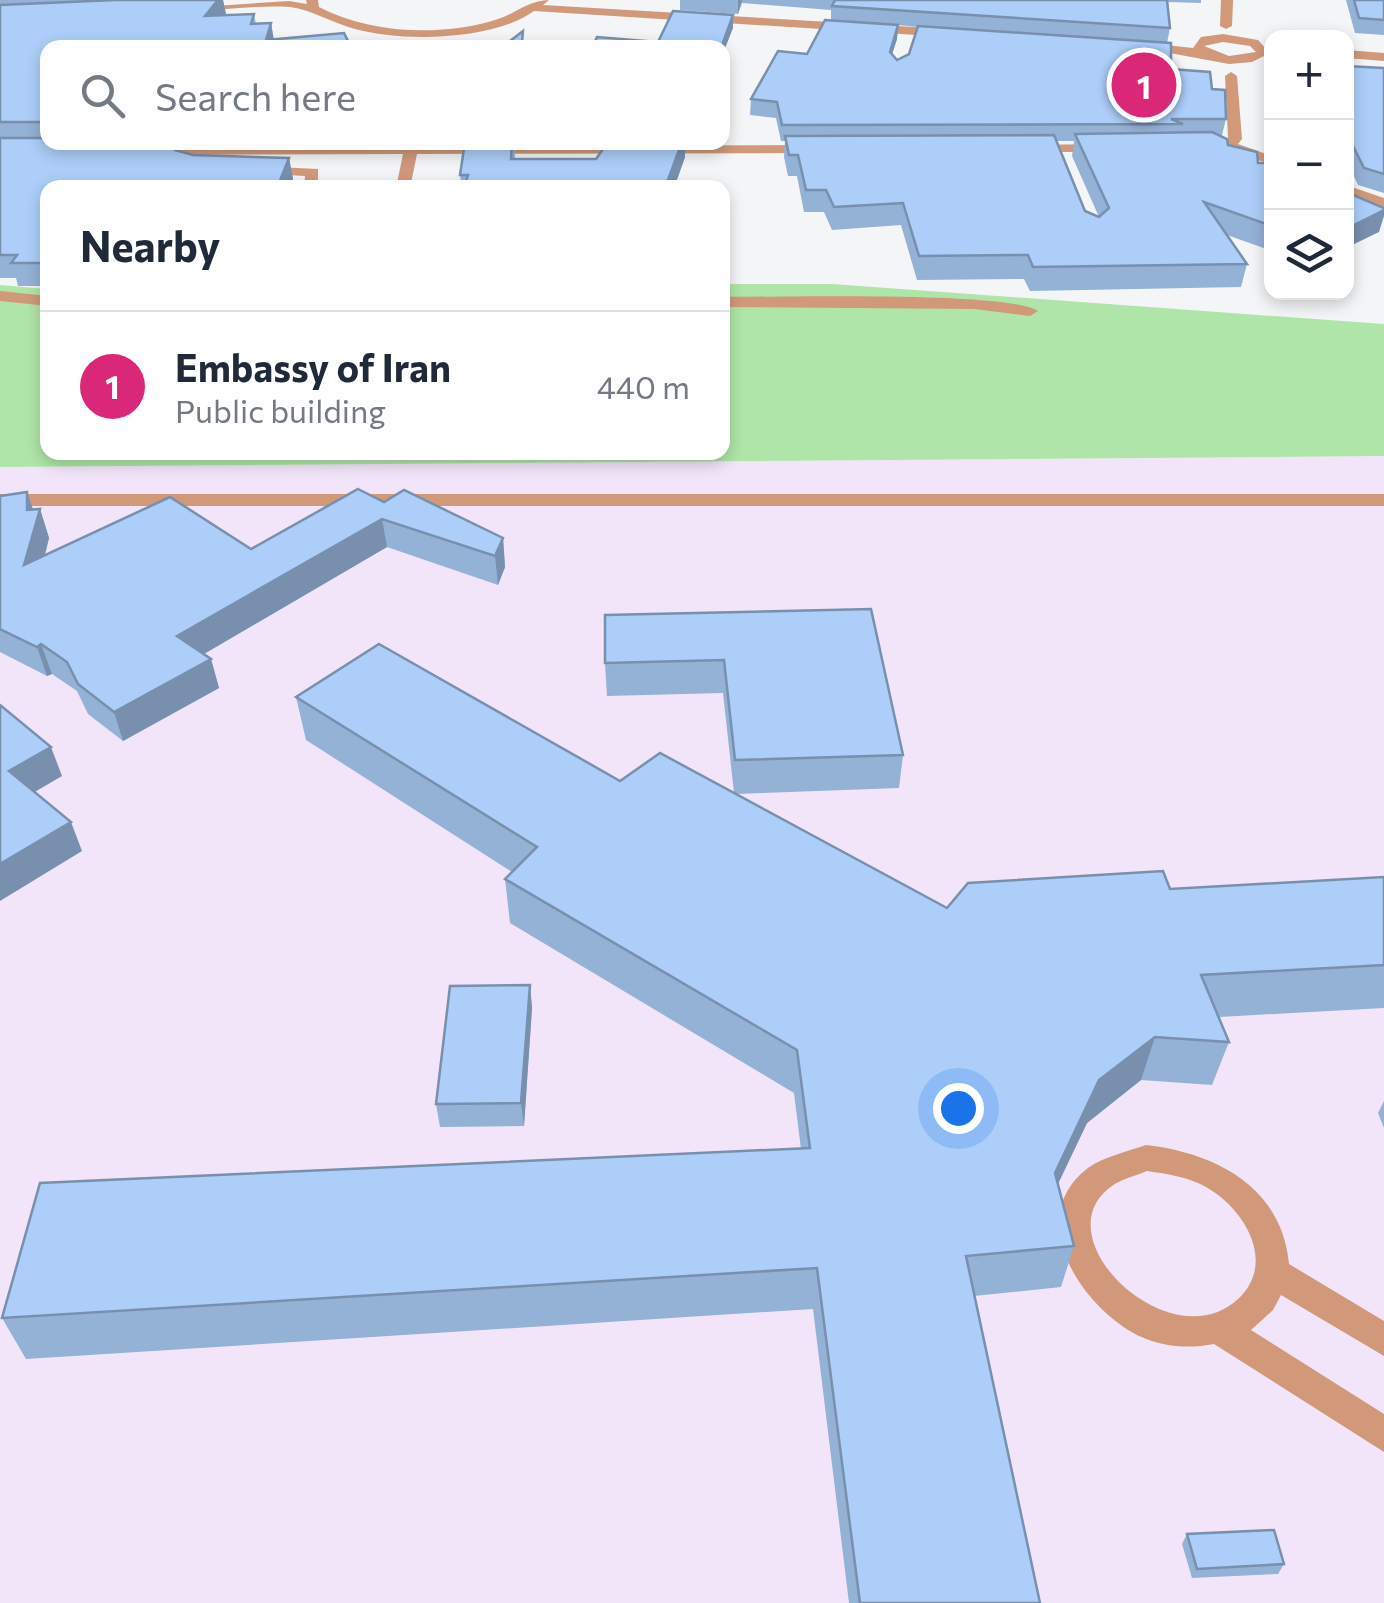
<!DOCTYPE html>
<meta charset="utf-8">
<style>
:root{--surface:#fff;--page:#f6f6f7;--text:#1f2937;--muted:#747a83;--line:#e0e1e3;--accent:#db2777}
body{margin:0;font-family:Commissioner,sans-serif;background:var(--page);color:var(--text)}
.controls{position:absolute;right:30px;top:30px;display:grid;overflow:hidden;border-radius:20px;box-shadow:0 5px 15px #0003}
.controls button{width:90px;height:90px;display:grid;place-items:center;padding:0;border:0;border-bottom:2px solid var(--line);background:var(--surface);color:var(--text);font:50px sans-serif}
.you{position:absolute;left:958px;top:1108px;width:35px;height:35px;margin:-25px;border:8px solid #fff;border-radius:50%;background:#1a73e8;box-shadow:0 0 0 15px #1a73e833}
.badge{display:grid;place-items:center;width:65px;height:65px;border-radius:50%;background:var(--accent);color:#fff;font-size:32px;font-weight:700}
.pin{position:absolute;translate:-50% -50%;border:5px solid #fff;box-shadow:0 2px 10px #0006}
.list{margin:0;padding:0;list-style:none}
h2{display:flex;justify-content:space-between;align-items:center;height:130px;margin:0;padding:0 40px;font-size:42px}
h2 small{font-size:32px;font-weight:400;color:var(--muted)}
.list li{display:grid;grid-template-columns:65px 1fr auto;gap:30px;align-items:center;box-sizing:border-box;height:150px;padding:0 40px;border-top:2px solid var(--line)}
.list b{display:block;font-size:38px;white-space:nowrap}
.list p{margin:0;font-size:32px;white-space:nowrap;color:var(--muted)}
.list em{font-size:32px;font-style:normal;color:var(--muted)}
.icon{flex:none;width:55px;height:55px;fill:none;stroke:currentColor;stroke-width:2;stroke-linecap:round;stroke-linejoin:round}
.map{position:relative;flex:none;width:1384px;height:1603px;overflow:hidden}
.search{position:absolute;background:var(--surface);box-shadow:0 5px 15px #0003;left:40px;top:40px;width:690px;height:110px;display:flex;align-items:center;gap:25px;box-sizing:border-box;padding:0 35px;border-radius:20px;color:var(--muted);font-size:38px}
.panel{position:absolute;background:var(--surface);box-shadow:0 5px 15px #0003;left:40px;top:180px;width:690px;height:280px;border-radius:20px}
.map>svg:first-child{display:block}
.commercial{fill:#f2e5f9}
.green{fill:#afe5a8}
.lines{fill:none;stroke-linecap:round;stroke-linejoin:round}
.minor{fill:#d1997a;fill-rule:evenodd}
.wall{fill:#94b1d6;fill-rule:evenodd}
.shaded-wall{fill:#7890ae}
.building{fill:#accef9;stroke:#7890ae;stroke-width:2.5}
</style>
<div class="map">
<svg width="1384" height="1603" viewBox="0 0 1384 1603">
<rect width="100%" height="100%" fill="#f3f5f7"/>
<polygon class="commercial" points="1384,456 1384,1603 0,1603 0,467"/>
<polygon class="green" points="723,284 832,284 1384,324 1384,456 0,467 0,285 47,289 48,452 722,452"/>
<g class="lines">
<g class="minor">
<path d="M306,0H318L319,7C370,34 443,37 498,19C516,13 530,0 549,0L543,5L948,29L954,33L948,37L534,11C493,41 402,42 355,29C333,23 312,10 290,7C257,5 222,10 190,11L184,8L289,1L307,4Z"/>
<polygon points="1221,0 1233,0 1232,26 1226,29 1220,26"/>
<path d="M1223,34L1258,40L1270,53L1252,62L1229,64L1132,46L1138,42L1193,48L1201,37ZM1223,42L1250,46L1256,52L1229,56L1204,46Z"/>
<polygon points="1346,50 1384,53 1384,61 1346,58"/>
<polygon points="1231,72 1237,76 1242,139 1238,144 1272,156 1272,165 1228,149 1196,152 1189,148 1228,138 1225,76"/>
<polygon points="406,142 420,142 419,146 816,145 823,149 816,153 417,154 410,188 396,188 403,154 146,155 139,151 146,147 405,146"/>
<polygon points="1026,145 1106,144 1113,148 1106,152 1021,152 1019,149"/>
<polygon points="257,166 318,169 318,188 304,188 305,176 252,173 250,170"/>
<polygon points="1346,185 1384,198 1384,207 1346,194"/>
<polygon points="0,291 48,296 48,306 0,301"/>
<path d="M722,297C772,297 1011,291 1038,311L1030,316L974,309L722,307Z"/>
<rect x="0" y="494" width="1384" height="12"/>
<path d="M1146,1145C1216,1153 1282,1187 1289,1264L1384,1321V1356L1281,1295L1273,1310L1251,1330L1384,1414V1452L1214,1344C1189,1349 1163,1347 1139,1336C1082,1308 1022,1218 1088,1168C1103,1157 1129,1151 1146,1145ZM1147,1171C1168,1174 1188,1177 1206,1187C1245,1209 1277,1263 1238,1299C1171,1362 1039,1237 1112,1186C1121,1179 1136,1176 1147,1171Z"/>
</g>
</g>
<g class="wall">
<polygon points="0,0 228,0 223,0 226,14 224,15 254,14 256,24 271,23 274,40 348,41 378,45 379,48 48,48 48,142 308,142 178,143 180,151 193,155 289,158 293,179 292,183 48,188 48,286 18,286 16,278 0,278"/>
<path d="M680,0H1201V3L1168,2L1170,28L1167,43L1171,69L1212,89L1226,119L1222,135H1219L1228,145L1258,163H1272V251L1227,235L1247,264L1241,287L1030,291L1024,279L917,280L901,225L832,230L824,212H804L797,176H788L784,157L785,141H781L776,118L750,115L751,99L807,54L831,20V10L742,3L738,14L680,10ZM898,25L918,27L909,54L897,60L892,54L897,39ZM1056,141H1074L1072,156L1099,217L1085,211Z"/>
<polygon points="1346,0 1384,0 1384,35 1355,33"/>
<polygon points="1346,66 1384,68 1384,193 1358,185 1346,159"/>
<polygon points="465,142 514,142 515,159 685,157 674,188 462,188 460,175"/>
<polygon points="27,492 33,510 40,509 49,538 45,556 251,549 384,502 503,538 505,567 498,585 387,547 204,654 211,659 219,688 123,741 88,714 77,691 52,674 47,676 0,652 0,496"/>
<polygon points="871,609 903,755 899,788 736,794 947,908 1170,889 1384,877 1384,1008 1219,1017 1229,1042 1212,1085 1141,1080 1087,1123 1058,1184 1074,1246 1061,1287 974,1296 1040,1603 849,1603 813,1309 26,1359 2,1318 801,1149 794,1093 510,923 505,879 512,872 306,740 296,697 620,781 734,793 723,693 607,696 605,663"/>
<polygon points="530,985 532,1008 524,1126 440,1127 436,1104"/>
<polygon points="1384,1101 1384,1128 1378,1113"/>
<polygon points="1187,1534 1284,1564 1278,1574 1192,1578 1182,1544"/>
</g>
<g class="shaded-wall">
<polygon points="218,0 223,0 226,14 209,34 205,16"/>
<polygon points="738,0 742,0 738,14"/>
<polygon points="733,15 733,28 722,56 722,48 721,48"/>
<polygon points="271,23 274,42 266,40"/>
<polygon points="898,25 897,39 888,67 890,52"/>
<polygon points="682,142 685,142 685,157 674,188 665,188"/>
<polygon points="289,158 293,179 290,188 279,183"/>
<polygon points="1384,210 1384,216 1379,232 1346,248 1346,229"/>
<polygon points="27,492 37,521 40,509 49,538 34,594 24,565"/>
<polygon points="382,519 387,547 185,665 177,636"/>
<polygon points="503,538 505,567 498,585 495,556"/>
<polygon points="41,644 52,674 47,676 37,647"/>
<polygon points="211,659 219,688 123,741 114,712"/>
<polygon points="51,747 62,776 21,800 9,771"/>
<polygon points="71,822 82,851 0,901 0,864"/>
<polygon points="530,985 532,1008 524,1126 521,1103"/>
<polygon points="1155,1037 1141,1080 1087,1123 1043,1215 1055,1173 1099,1080"/>
</g>
<g class="building">
<polygon points="115,0 218,0 205,16 254,14 251,24 271,23 266,40 344,33 348,41 378,45 376,48 48,48 48,122 0,122 0,5"/>
<polygon points="835,0 1167,0 1170,28 832,6"/>
<polygon points="1354,0 1384,0 1384,20 1359,18"/>
<polygon points="673,11 733,15 721,48 592,48 597,37 658,42"/>
<polygon points="825,20 898,25 890,52 897,60 909,54 918,26 1171,43 1171,69 1210,72 1212,89 1225,90 1226,119 1171,119 1183,124 782,125 777,102 751,99 778,51 807,54"/>
<polygon points="523,31 522,42 571,48 501,48"/>
<polygon points="1346,66 1384,68 1384,174 1364,168 1346,132"/>
<polygon points="1212,132 1227,139 1228,145 1257,152 1258,163 1272,163 1272,226 1204,202 1247,264 1033,267 1028,255 919,256 903,203 834,207 826,190 806,190 798,155 789,155 785,136 1054,135 1085,211 1099,217 1109,208 1075,134"/>
<polygon points="0,138 48,138 48,142 176,142 175,150 193,155 289,158 279,183 364,183 362,188 48,188 48,263 11,263 17,255 0,255"/>
<polygon points="465,142 512,142 511,159 596,159 608,142 682,142 665,188 464,188 468,175 460,175"/>
<polygon points="1346,192 1384,208 1384,210 1346,229"/>
<polygon points="358,489 384,502 404,490 503,538 495,556 382,519 177,636 211,659 114,712 78,684 67,662 41,644 37,647 0,629 0,496 27,492 27,510 40,509 24,565 170,497 251,549"/>
<polygon points="871,609 903,755 735,760 724,660 605,663 605,615"/>
<polygon points="379,644 620,781 660,753 947,908 968,883 1163,871 1170,889 1384,877 1384,965 1201,975 1229,1042 1155,1037 1099,1080 1055,1173 1074,1246 966,1256 1040,1603 860,1603 817,1268 2,1318 40,1183 810,1148 797,1050 505,879 537,847 296,697"/>
<polygon points="0,705 51,747 9,771 71,822 0,864"/>
<polygon points="530,985 521,1103 436,1104 450,986"/>
<polygon points="1274,1530 1284,1564 1197,1569 1187,1534"/>
</g>
</svg>
<div class="controls">
<button>+</button>
<button>−</button>
<button><svg class="icon" aria-label="layers" viewBox="0 0 24 24"><path d="M12 4l9 5-9 5-9-5zM3 14l9 5 9-5"/></svg></button>
</div>
<div class="you"></div>
<div class="pin badge" style="left:1144px;top:85px">1</div>
<div class="search"><svg class="icon" aria-label="search" viewBox="0 0 24 24"><circle cx="10" cy="10" r="6"/><path d="M15 15l6 6"/></svg>Search here</div>
<section class="panel">
<h2>Nearby<small></small></h2>
<ul class="list">
<li><span class="badge">1</span><div><b>Embassy of Iran</b><p>Public building</p></div><em>440 m</em></li>
</ul>
</section>
</div>
